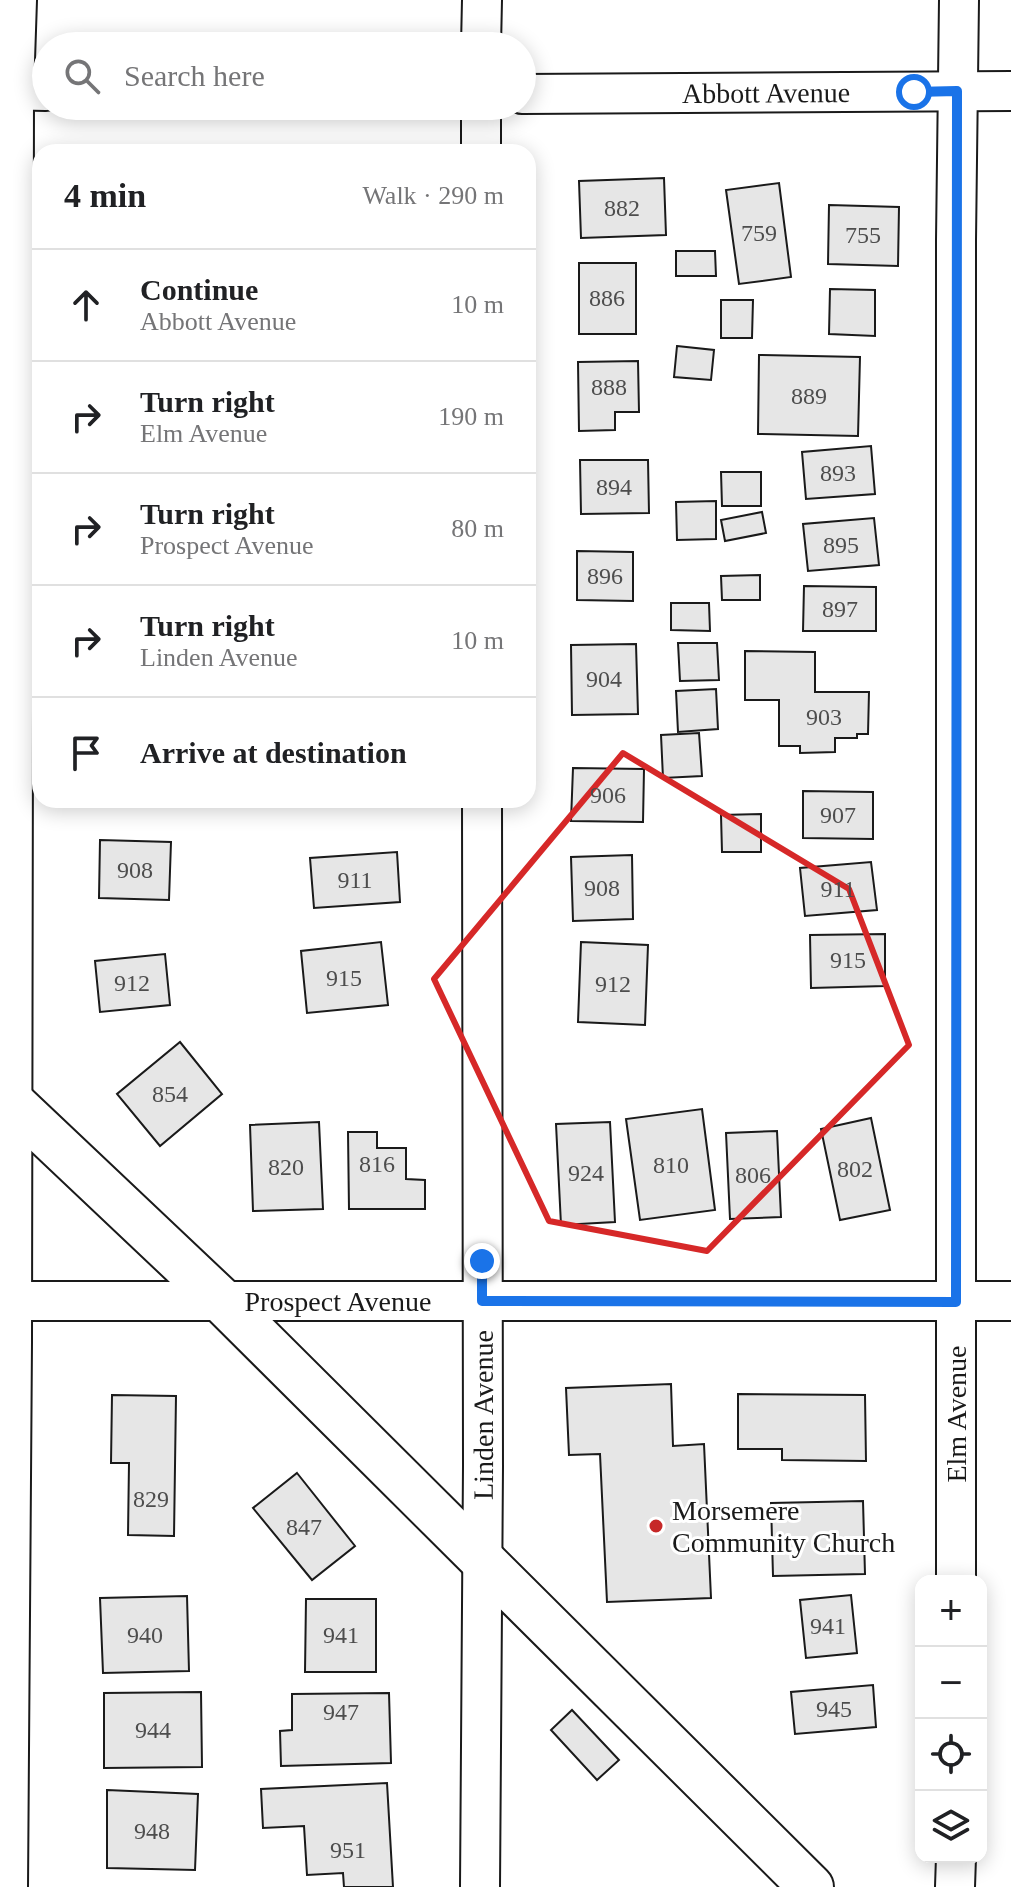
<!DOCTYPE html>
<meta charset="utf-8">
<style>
:root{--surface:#fff;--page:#f6f6f6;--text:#202124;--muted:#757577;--line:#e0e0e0}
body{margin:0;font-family:Georgia,serif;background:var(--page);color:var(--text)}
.controls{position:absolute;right:24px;bottom:24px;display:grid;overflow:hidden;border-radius:16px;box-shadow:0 4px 20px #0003}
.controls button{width:72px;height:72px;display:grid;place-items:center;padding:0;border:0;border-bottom:2px solid var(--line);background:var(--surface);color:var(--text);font:40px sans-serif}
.stop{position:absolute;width:24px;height:24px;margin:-18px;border:6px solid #1a73e8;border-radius:50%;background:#fff}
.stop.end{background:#1a73e8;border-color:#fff;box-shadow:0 2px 8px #0008}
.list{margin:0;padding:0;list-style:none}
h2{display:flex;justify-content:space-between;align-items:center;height:104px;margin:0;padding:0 32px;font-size:34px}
h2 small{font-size:26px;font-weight:400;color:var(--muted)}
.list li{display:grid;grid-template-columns:52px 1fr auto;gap:24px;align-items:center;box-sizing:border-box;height:112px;padding:0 32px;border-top:2px solid var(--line)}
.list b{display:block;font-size:30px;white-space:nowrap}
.list p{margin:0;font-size:26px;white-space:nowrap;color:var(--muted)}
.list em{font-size:26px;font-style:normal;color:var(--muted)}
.icon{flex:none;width:44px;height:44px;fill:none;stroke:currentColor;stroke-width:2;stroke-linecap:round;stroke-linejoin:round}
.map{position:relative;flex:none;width:1011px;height:1887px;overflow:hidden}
.search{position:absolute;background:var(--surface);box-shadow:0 4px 20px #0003;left:32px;top:32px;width:504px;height:88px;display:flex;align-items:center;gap:20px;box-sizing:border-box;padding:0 28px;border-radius:44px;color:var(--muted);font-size:30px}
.panel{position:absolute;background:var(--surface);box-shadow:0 4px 20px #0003;left:32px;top:144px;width:504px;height:664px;border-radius:24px}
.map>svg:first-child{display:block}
.building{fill:#e6e6e6;stroke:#1a1a1a;stroke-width:2}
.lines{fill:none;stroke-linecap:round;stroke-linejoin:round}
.street-casing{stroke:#1a1a1a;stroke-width:42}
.secondary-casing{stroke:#1a1a1a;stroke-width:48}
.primary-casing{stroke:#1a1a1a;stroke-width:48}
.street{stroke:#fff;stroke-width:38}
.secondary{stroke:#fff;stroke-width:44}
.primary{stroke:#fff;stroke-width:44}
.route{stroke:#1a73e8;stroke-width:10}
.marked{fill:none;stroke:#d62828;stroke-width:6;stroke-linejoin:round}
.poi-dot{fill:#c62828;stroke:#fff;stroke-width:3}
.labels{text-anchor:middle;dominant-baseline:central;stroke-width:6;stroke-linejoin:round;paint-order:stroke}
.number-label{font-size:24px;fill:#4d4d4d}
.street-label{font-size:28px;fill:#1a1a1a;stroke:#fff}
.poi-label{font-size:28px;fill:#1a1a1a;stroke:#fff;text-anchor:start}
</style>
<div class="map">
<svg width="1011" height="1887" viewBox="0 0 1011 1887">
<rect width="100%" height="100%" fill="#fff"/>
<g class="building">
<polygon points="664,178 666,235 581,238 579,181"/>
<polygon points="779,183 791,277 739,284 726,190"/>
<polygon points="829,205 899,207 898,266 828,264"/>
<polygon points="676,251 715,251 716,276 676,276"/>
<rect x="579" y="263" width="57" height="71"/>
<polygon points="830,289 875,290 875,336 829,334"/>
<polygon points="721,300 753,300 752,338 721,338"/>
<polygon points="677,346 714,350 711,380 674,377"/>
<polygon points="759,355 860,357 858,436 758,434"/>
<polygon points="638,361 639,412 615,412 615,430 579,431 578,362"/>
<polygon points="871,446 875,494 806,499 802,452"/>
<polygon points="580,460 648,460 649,513 581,514"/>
<polygon points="721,472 761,472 761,506 722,506"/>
<polygon points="716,501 716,539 677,540 676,502"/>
<polygon points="762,512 766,533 725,541 721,520"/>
<polygon points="874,518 879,565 808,571 803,524"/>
<polygon points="577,551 633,552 633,601 577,600"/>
<polygon points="760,575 760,600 722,600 721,576"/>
<polygon points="804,586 876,587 876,631 803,631"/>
<polygon points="671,603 709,603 710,631 671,630"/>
<polygon points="678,643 717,643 719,680 680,681"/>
<polygon points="636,644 638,714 572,715 571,645"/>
<polygon points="745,651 815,652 815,692 869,692 868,734 857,734 857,738 835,738 835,752 800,753 800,746 779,746 779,700 745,700"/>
<polygon points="716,689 718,729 678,732 676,691"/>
<polygon points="699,733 702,776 663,778 661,735"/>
<polygon points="573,768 644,769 643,822 571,821"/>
<polygon points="803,791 873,792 873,839 803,838"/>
<polygon points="761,814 761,852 722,852 721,815"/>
<polygon points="100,840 171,842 169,900 99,898"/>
<polygon points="397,852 400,902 314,908 310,858"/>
<polygon points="632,855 633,919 573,921 571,857"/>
<polygon points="871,862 877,910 805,916 800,868"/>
<polygon points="885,934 885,986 811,988 810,935"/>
<polygon points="381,942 388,1005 307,1013 301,951"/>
<polygon points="581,942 648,945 645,1025 578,1022"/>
<polygon points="165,954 170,1005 100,1012 95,961"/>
<polygon points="180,1042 222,1094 160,1146 117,1094"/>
<polygon points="702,1109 715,1210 640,1220 626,1119"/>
<polygon points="871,1118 890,1210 840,1220 821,1129"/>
<polygon points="319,1122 323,1209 253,1211 250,1125"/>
<polygon points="610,1122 615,1222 561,1225 556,1124"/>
<polygon points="777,1131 781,1217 730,1219 726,1133"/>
<polygon points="348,1132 377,1132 377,1148 406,1148 406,1179 425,1180 425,1209 349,1209"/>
<polygon points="671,1384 673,1446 704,1444 711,1598 607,1602 600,1454 569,1455 566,1388"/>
<polygon points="738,1394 865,1395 866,1461 782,1460 782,1449 738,1449"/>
<polygon points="112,1395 176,1396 174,1536 128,1535 129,1463 111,1463"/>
<polygon points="297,1473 355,1546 312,1580 253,1508"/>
<polygon points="863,1501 865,1574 773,1576 771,1503"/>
<polygon points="851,1595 857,1653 806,1658 800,1600"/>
<polygon points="187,1596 189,1671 103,1673 100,1598"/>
<polygon points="306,1599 376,1599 376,1672 305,1672"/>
<polygon points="873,1685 876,1727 795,1734 791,1692"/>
<polygon points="201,1692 202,1767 104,1768 104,1693"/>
<polygon points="389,1693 391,1763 281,1766 280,1731 292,1730 292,1694"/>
<polygon points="572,1710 619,1760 597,1780 551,1730"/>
<polygon points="387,1783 393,1887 344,1887 343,1873 307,1875 304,1826 263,1828 261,1789"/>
<polygon points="107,1790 198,1794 195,1870 107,1868"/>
</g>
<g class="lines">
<defs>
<g id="street">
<polyline points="481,46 482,0"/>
<polyline points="0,90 46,91"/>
<path id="s1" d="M522,94L1011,91"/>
<polyline points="481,152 481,106"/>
<path id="s2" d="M0,1301H1011"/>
<polyline points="956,1581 956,240 959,0"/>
<path id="s3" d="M480,1887L483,1466L482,800"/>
<polyline points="955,1887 956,1857"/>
</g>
<polyline id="secondary" points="5,1887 9,1342 11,90 14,0"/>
<polyline id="primary" points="0,1091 220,1299 811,1887"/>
</defs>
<use href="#street" class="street-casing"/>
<use href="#secondary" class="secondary-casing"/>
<use href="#primary" class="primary-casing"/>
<use href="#street" class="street"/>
<use href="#secondary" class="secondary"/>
<use href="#primary" class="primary"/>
</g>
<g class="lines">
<polyline class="route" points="482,1261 482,1301 956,1302 957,91 914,92"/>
</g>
<path class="marked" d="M623,753L849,889L909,1045L707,1251L549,1221L434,979Z"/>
<circle class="poi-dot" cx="656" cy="1526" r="8"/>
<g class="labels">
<g class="number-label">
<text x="622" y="208">882</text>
<text x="759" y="233">759</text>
<text x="863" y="235">755</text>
<text x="607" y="298">886</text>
<text x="609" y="387">888</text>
<text x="809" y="396">889</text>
<text x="838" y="473">893</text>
<text x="614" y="487">894</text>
<text x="841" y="545">895</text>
<text x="605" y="576">896</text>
<text x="840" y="609">897</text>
<text x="604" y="679">904</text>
<text x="824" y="717">903</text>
<text x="608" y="795">906</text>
<text x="838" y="815">907</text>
<text x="135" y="870">908</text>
<text x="355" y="880">911</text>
<text x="602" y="888">908</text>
<text x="838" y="889">911</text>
<text x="848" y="960">915</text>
<text x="344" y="978">915</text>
<text x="132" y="983">912</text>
<text x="613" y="984">912</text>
<text x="170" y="1094">854</text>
<text x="377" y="1164">816</text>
<text x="671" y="1165">810</text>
<text x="286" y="1167">820</text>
<text x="855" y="1169">802</text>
<text x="586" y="1173">924</text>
<text x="753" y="1175">806</text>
<text x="151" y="1499">829</text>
<text x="304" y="1527">847</text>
<text x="828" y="1626">941</text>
<text x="145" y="1635">940</text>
<text x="341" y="1635">941</text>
<text x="834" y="1709">945</text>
<text x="341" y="1712">947</text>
<text x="153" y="1730">944</text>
<text x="152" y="1831">948</text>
<text x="348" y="1850">951</text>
</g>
<g class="street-label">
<text stroke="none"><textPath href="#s1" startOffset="244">Abbott Avenue</textPath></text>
<text stroke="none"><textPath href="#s2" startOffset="338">Prospect Avenue</textPath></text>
<text transform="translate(956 1414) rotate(-90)">Elm Avenue</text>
<text stroke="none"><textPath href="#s3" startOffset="472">Linden Avenue</textPath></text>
</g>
<g class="poi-label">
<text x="672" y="1510">Morsemere<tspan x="672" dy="32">Community Church</tspan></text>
</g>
</g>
</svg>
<div class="controls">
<button>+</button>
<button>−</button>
<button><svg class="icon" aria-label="locate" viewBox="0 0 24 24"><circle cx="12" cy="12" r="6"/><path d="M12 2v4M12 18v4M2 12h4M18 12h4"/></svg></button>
<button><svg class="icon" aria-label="layers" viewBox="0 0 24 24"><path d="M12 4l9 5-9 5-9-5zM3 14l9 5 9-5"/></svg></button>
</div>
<div class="stop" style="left:914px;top:92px"></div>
<div class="stop end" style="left:482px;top:1261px"></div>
<div class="search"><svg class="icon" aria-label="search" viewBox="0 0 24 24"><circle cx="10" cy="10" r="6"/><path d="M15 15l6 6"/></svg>Search here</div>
<section class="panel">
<h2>4 min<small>Walk · 290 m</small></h2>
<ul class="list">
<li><svg class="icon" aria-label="ahead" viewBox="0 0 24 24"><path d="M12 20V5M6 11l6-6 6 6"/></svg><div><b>Continue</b><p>Abbott Avenue</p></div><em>10 m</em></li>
<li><svg class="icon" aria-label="right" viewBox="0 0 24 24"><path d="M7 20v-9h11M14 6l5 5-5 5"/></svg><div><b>Turn right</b><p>Elm Avenue</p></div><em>190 m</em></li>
<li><svg class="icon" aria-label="right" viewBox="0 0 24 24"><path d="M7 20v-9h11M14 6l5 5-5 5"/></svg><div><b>Turn right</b><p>Prospect Avenue</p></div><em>80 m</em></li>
<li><svg class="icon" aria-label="right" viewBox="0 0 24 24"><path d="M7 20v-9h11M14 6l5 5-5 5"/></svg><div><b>Turn right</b><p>Linden Avenue</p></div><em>10 m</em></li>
<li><svg class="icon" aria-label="arrive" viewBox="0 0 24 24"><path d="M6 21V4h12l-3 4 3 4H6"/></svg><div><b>Arrive at destination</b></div></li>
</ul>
</section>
</div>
